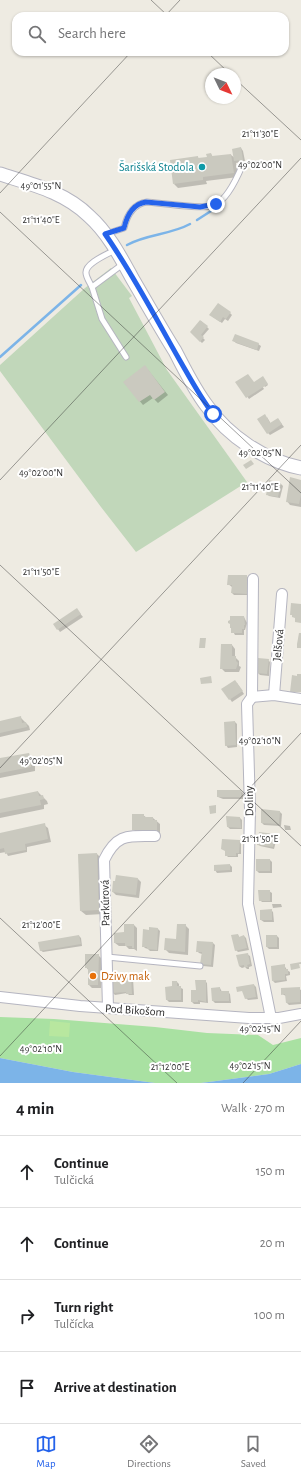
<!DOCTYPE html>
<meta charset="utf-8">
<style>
:root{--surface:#fff;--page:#f2f2f2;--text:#202124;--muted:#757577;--line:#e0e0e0;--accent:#2563eb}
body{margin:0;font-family:"Alegreya Sans",sans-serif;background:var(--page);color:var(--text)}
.compass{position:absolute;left:205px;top:68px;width:36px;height:36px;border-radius:50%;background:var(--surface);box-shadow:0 1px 3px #0004;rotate:133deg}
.stop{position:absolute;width:12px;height:12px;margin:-9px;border:3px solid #2563eb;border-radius:50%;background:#fff}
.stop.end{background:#2563eb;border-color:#fff;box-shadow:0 1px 4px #0008}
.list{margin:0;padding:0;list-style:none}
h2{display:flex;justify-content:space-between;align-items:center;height:52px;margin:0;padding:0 16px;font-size:17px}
h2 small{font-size:13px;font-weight:400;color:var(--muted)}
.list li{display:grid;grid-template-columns:26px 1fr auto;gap:12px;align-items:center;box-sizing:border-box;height:72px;padding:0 16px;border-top:1px solid var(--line)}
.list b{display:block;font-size:15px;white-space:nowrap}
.list p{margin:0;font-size:13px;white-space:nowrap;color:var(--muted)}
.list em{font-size:13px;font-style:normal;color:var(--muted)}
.icon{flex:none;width:22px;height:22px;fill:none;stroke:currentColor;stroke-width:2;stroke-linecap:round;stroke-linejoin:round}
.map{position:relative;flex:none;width:301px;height:1083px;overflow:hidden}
.search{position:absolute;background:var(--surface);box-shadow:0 1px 3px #0004;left:12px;right:12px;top:12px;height:44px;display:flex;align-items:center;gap:10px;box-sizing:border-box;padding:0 14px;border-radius:12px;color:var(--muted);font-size:15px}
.sheet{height:340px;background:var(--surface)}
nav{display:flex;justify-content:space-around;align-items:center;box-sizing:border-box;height:56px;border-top:1px solid var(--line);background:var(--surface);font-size:11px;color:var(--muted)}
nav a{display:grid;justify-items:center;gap:2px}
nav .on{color:var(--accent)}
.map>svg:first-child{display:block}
.green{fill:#a9e1a2}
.cemetery{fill:#c1d7ba}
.pitch{fill:#b8e79f}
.water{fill:#7cb4e8}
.shadow{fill:#0003}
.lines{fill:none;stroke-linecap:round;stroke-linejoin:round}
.stream{stroke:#7cb4e8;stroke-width:2.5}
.building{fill:#cac9bf}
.service-casing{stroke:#b5b5c0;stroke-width:7}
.minor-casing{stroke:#b5b5c0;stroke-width:12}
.tertiary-casing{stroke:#b5b5c0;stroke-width:15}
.service{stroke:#fff;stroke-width:5}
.minor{stroke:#fff;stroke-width:10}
.tertiary{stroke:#fff;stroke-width:13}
.route{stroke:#2563eb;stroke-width:5}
.ticks{fill:none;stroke:#2e2e2e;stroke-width:1;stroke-opacity:0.45}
.culture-dot{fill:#0f9aa8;stroke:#fff;stroke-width:1.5}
.food-dot{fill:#e8710a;stroke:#fff;stroke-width:1.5}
.labels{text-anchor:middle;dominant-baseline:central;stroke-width:4;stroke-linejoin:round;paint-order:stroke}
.culture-label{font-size:12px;fill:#0d838f;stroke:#fff;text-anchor:end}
.street-label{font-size:12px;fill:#2e2e2e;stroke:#fff}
.food-label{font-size:12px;fill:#c56008;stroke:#fff;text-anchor:start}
.ticks-label{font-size:10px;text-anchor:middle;fill:#2e2e2e;stroke:#fff;stroke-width:4;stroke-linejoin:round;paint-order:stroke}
</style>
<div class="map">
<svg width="301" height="1083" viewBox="0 0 301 1083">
<rect width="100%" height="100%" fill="#eeebe2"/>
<polygon class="green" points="0,1017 54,1019 155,1027 207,1033 258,1035 273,1045 301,1038 301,1064 269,1074 201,1083 155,1083 73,1072 0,1058"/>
<polygon class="cemetery" points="111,268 132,296 129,298 167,370 247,482 136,552 101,507 0,371 0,365 85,288"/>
<polygon class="pitch" points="50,1021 70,1023 69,1037 49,1036"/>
<g class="water">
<polygon points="0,1058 73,1072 155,1083 0,1083"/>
<polygon points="301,1064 301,1083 201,1083 269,1074"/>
</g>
<g class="shadow">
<polygon points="241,148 243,151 245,161 236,163 238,177 206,181 207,184 178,188 174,184 198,157 199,159 208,158 211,154 213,157 231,155 235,158"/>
<polygon points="230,313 232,315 228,321 225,319 222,323 213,317"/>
<polygon points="201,321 209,329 202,337 205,340 202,343 191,332"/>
<polygon points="234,341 258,344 261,346 259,351 236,343"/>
<polygon points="148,370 168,395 158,403 153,398 143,405 124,382"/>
<polygon points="248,375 254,384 263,378 268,385 265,387 261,381 259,381 264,389 249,399 237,382"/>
<polygon points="267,417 271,424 278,419 284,427 270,435 268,433"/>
<polygon points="301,481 301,507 290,505 287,501"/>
<polygon points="281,484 283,486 280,498 269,496 267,494"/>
<polygon points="246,576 249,578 248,595 234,595 232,593 232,587 228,584"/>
<polygon points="79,612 83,617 60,632 55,625"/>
<polygon points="244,617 247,623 245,630 244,630 244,635 235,635 231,628"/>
<polygon points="232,645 235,649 235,657 239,661 239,666 241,667 239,672 225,672 221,668"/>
<polygon points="268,660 270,662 269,676 260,675 258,673"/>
<polygon points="237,683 244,694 232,702 223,689"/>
<polygon points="21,718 29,726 30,730 0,737 0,722"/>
<polygon points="235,722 237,724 237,747 228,748 226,745"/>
<polygon points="28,754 35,763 35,771 0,778 0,760"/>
<polygon points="241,791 243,793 243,799 223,799 218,797"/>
<polygon points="38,792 47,801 48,804 44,805 44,809 0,818 0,800"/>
<polygon points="280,812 282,814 281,826 264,825 262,823"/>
<polygon points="143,815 147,818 153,818 160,824 160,834 137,833 133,829"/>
<polygon points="240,818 242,820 242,829 230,829 228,827"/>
<polygon points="44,825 48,828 51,842 27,847 27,852 8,856 6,852 0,853 0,834"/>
<polygon points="284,825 290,826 291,830 285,830"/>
<polygon points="274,835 277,837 274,849 260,846 258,844"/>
<polygon points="239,841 241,843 241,854 238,854 238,857 228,857 226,855 226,851 223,849"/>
<polygon points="97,854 101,858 103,914 86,915 81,911"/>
<polygon points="270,860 272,862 272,873 259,873 257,871"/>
<polygon points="230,865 232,867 232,872 217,873 215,870"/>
<polygon points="138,879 141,882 139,898 116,895 113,892"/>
<polygon points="269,891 272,893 272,902 262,902 260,900"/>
<polygon points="272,904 281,904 282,907 273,908"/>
<polygon points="271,910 273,912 274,922 264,922 261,920 261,911"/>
<polygon points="134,925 137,928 137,951 134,949 129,949 126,946 119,946 115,943"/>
<polygon points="185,925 189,929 188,955 169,953 165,949 177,940"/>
<polygon points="158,929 160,931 158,951 150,951 148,949 145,948 143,946 150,931"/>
<polygon points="238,935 240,938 244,936 246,938 249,950 238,952 236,950"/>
<polygon points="79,936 81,938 82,946 43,952 40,950"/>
<polygon points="277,936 279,938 279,949 269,949 267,947"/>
<polygon points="213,943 215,945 213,967 203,966 201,964 202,954 199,953 197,951"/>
<polygon points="247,954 250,956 252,966 249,967 249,969 247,969 245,967 242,968 239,966"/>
<polygon points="98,955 102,959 101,988 92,988 89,985 89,971 86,967"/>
<polygon points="284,965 287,970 290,972 290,975 286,976 287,981 275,983 273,981"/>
<polygon points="131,976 133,978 134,995 129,995 127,993 115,995 113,993 119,979"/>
<polygon points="205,981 207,983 208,1003 200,1002 200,1004 194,1004 192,1002 197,991"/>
<polygon points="177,982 179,984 179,987 183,989 183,1002 169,1002 167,1000"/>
<polygon points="254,985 256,987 258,999 248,1000 246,998 244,991 238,991"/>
<polygon points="220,988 222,992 228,992 230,994 231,1003 215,1003 213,1001 212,989"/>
<polygon points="299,989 301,990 301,1004 289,1005 287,1003 286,996 282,994"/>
</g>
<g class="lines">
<g class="stream">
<polyline points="197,220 211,211"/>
<path d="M127,245C146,234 170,235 190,224"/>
<polyline points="0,357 81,285"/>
</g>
</g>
<g class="building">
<polygon points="241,147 243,160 234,161 232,149"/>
<polygon points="211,153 212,156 231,154 234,173 203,177 203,180 173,184 170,160 198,156 198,158 207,157 206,154"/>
<polygon points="218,303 231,312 226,319 223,317 220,322 209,315"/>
<polygon points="200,320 208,326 201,335 204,337 200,342 190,332"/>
<polygon points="235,334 259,343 257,350 232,341"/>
<polygon points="145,365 165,392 154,400 150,395 139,402 123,382"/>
<polygon points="248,374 254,382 263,376 268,384 246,398 235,382"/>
<polygon points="265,414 270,423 278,418 282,424 267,434 257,419"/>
<polygon points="251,460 254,464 246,469 243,465"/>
<polygon points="290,477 301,480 301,495 299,504 286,502"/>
<polygon points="269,480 281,483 278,497 266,495"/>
<polygon points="228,575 247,575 247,594 231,593 232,585 227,585"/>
<polygon points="291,603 301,604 301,623 295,622 295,618 292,617 292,615 290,615"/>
<polygon points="77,608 81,614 57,630 53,624"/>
<polygon points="230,616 244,616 245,625 244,625 244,629 242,629 242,633 231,633 231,628 230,628 230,624 228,623 228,621 230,620"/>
<polygon points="299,633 301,633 301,648 297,648 297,644"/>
<polygon points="200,638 206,638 205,648 199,648"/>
<polygon points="221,644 232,644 232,656 236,656 236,661 238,663 236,669 220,669"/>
<polygon points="258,658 269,659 267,674 257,673"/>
<polygon points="297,674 301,674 301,692 290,692 292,675 297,676"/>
<polygon points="211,676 212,683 201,684 200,678"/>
<polygon points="235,680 243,691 229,700 221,689"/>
<polygon points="21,716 22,723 26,722 27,727 0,733 0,721"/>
<polygon points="235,721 236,745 225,746 224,722"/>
<polygon points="29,753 32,762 31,762 31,767 0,773 0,758"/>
<rect x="217" y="790" width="24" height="7"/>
<polygon points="38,791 39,796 43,795 44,799 40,800 41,805 0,813 0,799"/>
<polygon points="216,805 216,813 210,814 209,806"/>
<polygon points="261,809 280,811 279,824 261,823"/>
<polygon points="132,814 144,814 144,817 153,817 153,820 157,820 157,831 132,830"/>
<polygon points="226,816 240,817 241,828 227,827"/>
<polygon points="45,823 48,839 25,844 26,850 5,854 4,848 0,849 0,833"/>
<polygon points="259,832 275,834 273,847 257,845"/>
<polygon points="222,839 240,840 239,853 236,853 236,856 225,856 225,851 221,849"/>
<polygon points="97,853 99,910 80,911 78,854"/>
<rect x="256" y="859" width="14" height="12"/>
<polygon points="230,864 230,870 214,871 214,865"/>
<polygon points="116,875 138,878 136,895 112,892 113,881 115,881"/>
<polygon points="258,890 270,890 270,901 259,901"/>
<polygon points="272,909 272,920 260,920 260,910"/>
<polygon points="124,924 134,924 134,948 132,948 132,946 125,946 125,943 114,943 114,933 124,932"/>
<polygon points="177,924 186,924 185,952 164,950 165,938 176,939"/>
<polygon points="149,927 158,928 157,950 147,949 147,947 142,947 143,929 149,930"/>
<polygon points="238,934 239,937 244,935 247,948 235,951 231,935"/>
<polygon points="79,935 81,944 40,951 38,942"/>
<rect x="266" y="935" width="11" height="12"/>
<polygon points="197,941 213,942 211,965 200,964 202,952 196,952"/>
<polygon points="248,953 250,964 247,965 248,967 244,967 244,965 239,966 236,955"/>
<polygon points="85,954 99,954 98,985 88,985 88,968 85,968"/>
<polygon points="301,962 301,964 299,964 300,968 291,970 290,964"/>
<polygon points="285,964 285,969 288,969 288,974 285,974 285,980 272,981 271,966"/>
<polygon points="118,975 131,975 132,994 126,994 126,992 112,993 112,978 118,978"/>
<polygon points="195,980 206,980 206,1002 198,1000 198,1002 191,1002 191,990 196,990"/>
<polygon points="172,981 177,981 177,986 181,986 181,1000 166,1000 165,987 172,986"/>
<polygon points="254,984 256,997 245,999 242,991 237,992 236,987"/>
<polygon points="220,987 220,991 229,991 229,1001 212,1001 211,988"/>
<polygon points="300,987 300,1002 286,1003 285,994 281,995 281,988"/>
</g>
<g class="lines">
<defs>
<g id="service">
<path d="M106,234L124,228C127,215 133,204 147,202C161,203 204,210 215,205C227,199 237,178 242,166"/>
<polyline points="123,264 92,287 102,319 126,357"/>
<path d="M92,287C90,283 86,277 86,273C85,263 108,254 115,250"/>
<polyline points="107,957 200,966"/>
</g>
<g id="minor">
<polyline points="253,579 252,697 247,704 250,809 248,904 271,1018"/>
<polyline points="274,695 282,594"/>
<polyline points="252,697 274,695 301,699"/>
<polyline points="0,997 80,1006 249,1018 279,1018 301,1014"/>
<path d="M108,1008L104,860C117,833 128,836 155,836"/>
</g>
<path id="tertiary" d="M0,174C31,184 65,192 89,216C108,233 120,256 132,278C146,302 160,327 175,351C185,370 194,389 207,406C228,436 265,461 301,468"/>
</defs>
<use href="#service" class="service-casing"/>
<use href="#minor" class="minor-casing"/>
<use href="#tertiary" class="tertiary-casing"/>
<use href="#service" class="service"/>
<use href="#minor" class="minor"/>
<use href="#tertiary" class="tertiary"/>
</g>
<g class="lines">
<path class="route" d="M213,414C200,397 190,378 179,359C155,317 133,274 105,234L124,228C127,215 133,204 146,202L200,207L216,204"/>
</g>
<path class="ticks" d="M151,0L168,16M165,16L180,0M207,52L230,74M235,79L301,140M0,193L131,52M0,212L301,493M0,480L301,158M0,565L301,846M0,768L301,445M0,918L177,1083M0,1056L301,733M243,1083L301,1021"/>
<circle class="culture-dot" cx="202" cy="167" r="4"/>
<circle class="food-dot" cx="93" cy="976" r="4"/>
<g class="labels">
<g class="culture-label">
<text x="194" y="167">Šarišská Stodola</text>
</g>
<g class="street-label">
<text transform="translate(278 645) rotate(-85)">Jelšová</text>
<text transform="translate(249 801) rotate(-91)">Doliny</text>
<text transform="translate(105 903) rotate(-91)">Parkúrová</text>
<text transform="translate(135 1010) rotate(4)">Pod Bikošom</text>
</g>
<g class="food-label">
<text x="101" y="976">Dzivy mak</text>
</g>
</g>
<g class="ticks-label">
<text x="260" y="137">21°11'30"E</text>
<text x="260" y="168">49°02'00"N</text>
<text x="41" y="189">49°01'55"N</text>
<text x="41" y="223">21°11'40"E</text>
<text x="260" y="456">49°02'05"N</text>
<text x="41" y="476">49°02'00"N</text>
<text x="260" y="490">21°11'40"E</text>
<text x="41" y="575">21°11'50"E</text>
<text x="260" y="744">49°02'10"N</text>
<text x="41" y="764">49°02'05"N</text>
<text x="260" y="842">21°11'50"E</text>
<text x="41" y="928">21°12'00"E</text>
<text x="260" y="1032">49°02'15"N</text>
<text x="41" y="1052">49°02'10"N</text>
<text x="250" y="1069">49°02'15"N</text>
<text x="170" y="1070">21°12'00"E</text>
</g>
</svg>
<svg class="compass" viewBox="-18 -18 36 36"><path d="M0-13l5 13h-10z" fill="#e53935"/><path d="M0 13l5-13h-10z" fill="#757577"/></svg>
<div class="stop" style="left:213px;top:414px"></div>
<div class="stop end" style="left:216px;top:204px"></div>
<div class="search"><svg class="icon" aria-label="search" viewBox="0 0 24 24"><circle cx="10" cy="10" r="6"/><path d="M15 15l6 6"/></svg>Search here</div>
</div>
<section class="sheet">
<h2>4 min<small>Walk · 270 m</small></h2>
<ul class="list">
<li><svg class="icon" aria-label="ahead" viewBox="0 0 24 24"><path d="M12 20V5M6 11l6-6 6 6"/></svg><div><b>Continue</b><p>Tulčická</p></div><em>150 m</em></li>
<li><svg class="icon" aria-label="ahead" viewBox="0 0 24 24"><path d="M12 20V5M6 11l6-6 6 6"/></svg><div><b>Continue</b></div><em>20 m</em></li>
<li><svg class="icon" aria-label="right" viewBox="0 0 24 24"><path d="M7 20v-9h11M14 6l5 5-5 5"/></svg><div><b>Turn right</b><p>Tulčícka</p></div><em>100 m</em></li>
<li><svg class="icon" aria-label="arrive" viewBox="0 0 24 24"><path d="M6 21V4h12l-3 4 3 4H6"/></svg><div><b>Arrive at destination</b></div></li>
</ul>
</section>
<nav>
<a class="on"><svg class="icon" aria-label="map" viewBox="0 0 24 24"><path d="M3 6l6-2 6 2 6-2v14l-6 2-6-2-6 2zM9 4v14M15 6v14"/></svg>Map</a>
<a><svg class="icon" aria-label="directions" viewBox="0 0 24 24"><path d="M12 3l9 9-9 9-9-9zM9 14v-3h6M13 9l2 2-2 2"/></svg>Directions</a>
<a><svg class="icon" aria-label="saved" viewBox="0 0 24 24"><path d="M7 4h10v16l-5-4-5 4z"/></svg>Saved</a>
</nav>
